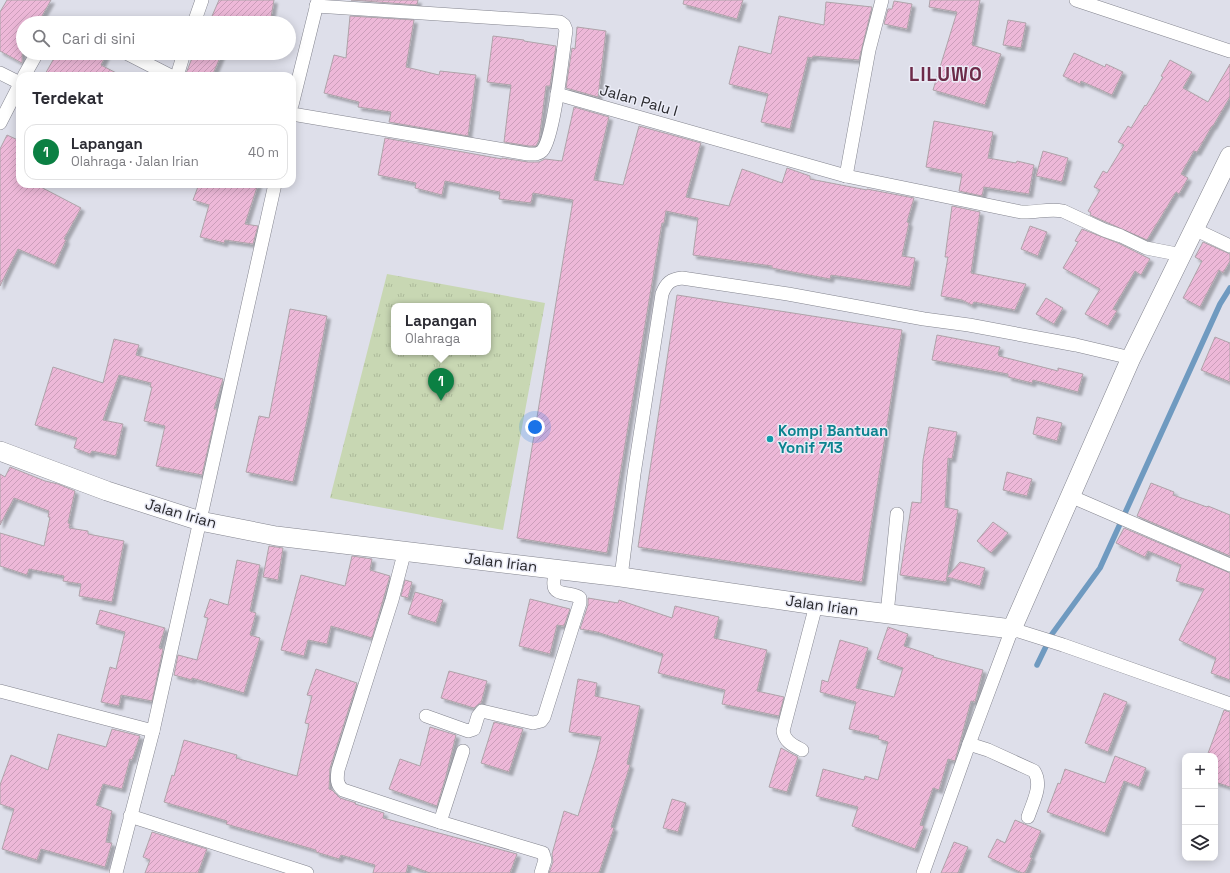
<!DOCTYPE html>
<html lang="id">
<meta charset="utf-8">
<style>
:root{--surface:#fff;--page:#f2f2f3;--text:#2b2b33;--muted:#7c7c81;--line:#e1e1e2;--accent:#0b8043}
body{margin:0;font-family:"Space Grotesk",sans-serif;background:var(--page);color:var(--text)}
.controls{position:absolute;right:12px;bottom:12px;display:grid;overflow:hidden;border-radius:8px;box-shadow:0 2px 10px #0003}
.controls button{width:36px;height:36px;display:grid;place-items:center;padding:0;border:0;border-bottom:1px solid var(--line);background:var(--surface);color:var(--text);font:20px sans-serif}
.you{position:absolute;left:535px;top:427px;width:14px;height:14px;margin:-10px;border:3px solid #fff;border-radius:50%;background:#1a73e8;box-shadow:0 0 0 6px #1a73e833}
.badge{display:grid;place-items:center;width:26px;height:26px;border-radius:50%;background:var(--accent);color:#fff;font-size:13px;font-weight:700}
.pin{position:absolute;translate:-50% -33px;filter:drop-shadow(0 1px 2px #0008)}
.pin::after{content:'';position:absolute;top:21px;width:14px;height:12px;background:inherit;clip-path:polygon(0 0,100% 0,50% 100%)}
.popup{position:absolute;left:391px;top:303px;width:100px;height:52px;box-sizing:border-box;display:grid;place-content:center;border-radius:8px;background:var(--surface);filter:drop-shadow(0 1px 3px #0005);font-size:13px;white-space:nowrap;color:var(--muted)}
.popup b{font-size:15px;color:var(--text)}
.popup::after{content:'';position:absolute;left:50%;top:100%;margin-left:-8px;border:8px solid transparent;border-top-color:var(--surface)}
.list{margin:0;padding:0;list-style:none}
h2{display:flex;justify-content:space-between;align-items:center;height:52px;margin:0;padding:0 16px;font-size:17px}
h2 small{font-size:13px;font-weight:400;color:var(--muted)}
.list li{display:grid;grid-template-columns:26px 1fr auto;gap:12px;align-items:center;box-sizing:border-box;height:56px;margin:0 8px 8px;padding:0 8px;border:1px solid var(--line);border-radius:12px}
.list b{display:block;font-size:15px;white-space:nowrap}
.list p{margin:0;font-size:13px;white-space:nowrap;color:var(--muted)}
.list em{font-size:13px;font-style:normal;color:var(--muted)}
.icon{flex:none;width:22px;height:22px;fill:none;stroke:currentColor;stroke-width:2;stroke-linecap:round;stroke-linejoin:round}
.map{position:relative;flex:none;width:1230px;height:873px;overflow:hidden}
.search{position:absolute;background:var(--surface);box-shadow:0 2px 10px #0003;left:16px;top:16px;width:280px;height:44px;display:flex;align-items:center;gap:10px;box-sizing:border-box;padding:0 14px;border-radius:22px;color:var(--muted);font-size:15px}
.panel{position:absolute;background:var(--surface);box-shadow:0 2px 10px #0003;left:16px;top:72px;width:280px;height:116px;border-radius:12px}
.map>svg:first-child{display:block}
.grass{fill:url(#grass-tufts);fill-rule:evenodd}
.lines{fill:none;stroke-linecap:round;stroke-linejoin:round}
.stream{stroke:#6f9ac0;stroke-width:5.5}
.building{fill:url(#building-hatch);stroke:#aea3a9;filter:url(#shadow)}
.street-casing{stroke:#83848e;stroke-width:14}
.secondary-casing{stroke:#83848e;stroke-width:20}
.street{stroke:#fff;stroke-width:13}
.secondary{stroke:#fff;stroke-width:19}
.culture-dot{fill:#0f9aa8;stroke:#ebecf7;stroke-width:1.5}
.labels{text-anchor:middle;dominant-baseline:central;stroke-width:3;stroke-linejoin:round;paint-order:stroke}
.street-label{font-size:15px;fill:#28282c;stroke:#ebecf7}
.culture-label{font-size:15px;font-weight:bold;fill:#0d838f;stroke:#ebecf7;text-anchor:start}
.district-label{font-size:19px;font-weight:bold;letter-spacing:1px;fill:#6d2b49;stroke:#ebecf7}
</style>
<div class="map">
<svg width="1230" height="873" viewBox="0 0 1230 873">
<defs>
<pattern id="grass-tufts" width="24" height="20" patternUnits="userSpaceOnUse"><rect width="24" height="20" fill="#c8d7b3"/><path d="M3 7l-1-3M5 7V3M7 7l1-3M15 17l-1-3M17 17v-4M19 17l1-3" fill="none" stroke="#acb99a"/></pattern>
<pattern id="building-hatch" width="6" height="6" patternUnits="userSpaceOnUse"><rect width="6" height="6" fill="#edb8d8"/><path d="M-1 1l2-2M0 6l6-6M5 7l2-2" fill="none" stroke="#cb9eba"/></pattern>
<filter id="shadow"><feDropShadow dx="3.5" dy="3.5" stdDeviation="1" flood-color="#0004"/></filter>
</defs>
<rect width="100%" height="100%" fill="#dedfea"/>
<path class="grass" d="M387,274L545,303L503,530L330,498ZM394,306H488V352H394Z"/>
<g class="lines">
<polyline class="stream" points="1037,665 1052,634 1100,568 1220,304 1230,288"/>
</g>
<g class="building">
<polygon points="7,0 51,0 38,23 23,23 22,63 0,51 0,12"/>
<polygon points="219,0 274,0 270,23 209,23"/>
<polygon points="351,0 418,0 417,5"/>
<polygon points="684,0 743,0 737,19 683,4"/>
<polygon points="930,0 980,0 972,45 1001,54 985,105 933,90 957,12 929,7"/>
<polygon points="894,1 912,4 907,29 884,24 888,9 892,9"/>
<polygon points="826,2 872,7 859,60 813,56 812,58 808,57 790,129 761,122 768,94 729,84 739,46 771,54 779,16 824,25"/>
<polygon points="350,16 414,20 406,67 439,75 440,71 476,75 468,136 389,122 391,112 358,107 359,102 324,93 334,55 346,58"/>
<polygon points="1008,20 1026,23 1021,48 1003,45"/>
<polygon points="577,27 606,31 598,97 566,88 572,48 575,49"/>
<polygon points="493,36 524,40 524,41 556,46 550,86 546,86 539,140 536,146 529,146 504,142 511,85 487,82"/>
<polygon points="57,53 107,53 101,65 122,76 44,76"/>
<polygon points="194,53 222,53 212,76 185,76"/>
<polygon points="1074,53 1105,67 1106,64 1123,72 1112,95 1081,81 1080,84 1063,76"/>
<polygon points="1170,60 1192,72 1183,88 1208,102 1230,64 1230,97 1213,126 1212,126 1197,152 1194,151 1181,174 1188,178 1179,194 1176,192 1147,240 1090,215 1091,213 1088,211 1100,190 1094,187 1103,171 1107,173 1124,145 1118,142 1128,126 1131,128 1145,105 1146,106 1163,77 1161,76"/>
<polygon points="574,107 609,117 594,180 623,185 639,126 701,143 686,197 729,206 742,169 782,183 787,168 810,176 810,179 867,190 867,189 914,198 907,222 909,223 902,256 915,258 910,287 831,275 830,279 772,268 772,266 693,255 698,218 666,211 664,223 662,223 607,553 517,538 573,200 533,193 531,203 499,199 500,192 445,181 442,195 415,188 416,183 378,175 385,138 502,159 502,158 528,162 539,162 545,159 562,161"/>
<polygon points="934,121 993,132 988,158 1016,163 1017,161 1034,165 1029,194 984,187 982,196 959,191 962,174 926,167"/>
<polygon points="7,135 20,141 20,184 35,184 81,208 64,239 66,240 55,265 18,249 0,286 0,149"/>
<polygon points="1043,151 1068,158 1062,182 1036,176"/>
<polygon points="199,184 258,184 245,224 258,226 253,244 225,240 224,243 200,237 209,205 193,200"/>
<polygon points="952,206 980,212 971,273 1026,284 1015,310 974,302 972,305 962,300 941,296 948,257 945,257"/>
<polygon points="1030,226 1047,232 1038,256 1021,249"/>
<polygon points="1082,229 1118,243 1150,259 1141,275 1135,271 1113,309 1117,311 1108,326 1085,314 1100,289 1063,268 1078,242 1075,241"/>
<polygon points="1203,242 1230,254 1230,261 1223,273 1219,270 1200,307 1183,298 1202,261 1195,257"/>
<polygon points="677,295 902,330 862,582 638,547"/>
<polygon points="1046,298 1063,308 1054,324 1036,314"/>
<polygon points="290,309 327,316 308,416 293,482 246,472 259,416 269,418"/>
<polygon points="937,335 1000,347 998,353 999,356 1058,371 1058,368 1083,374 1078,392 1033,380 1032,383 1008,377 1008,374 932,360"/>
<polygon points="1215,337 1230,343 1230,382 1201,370"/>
<polygon points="114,339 139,345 136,355 223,379 214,409 217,409 202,475 156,466 165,426 144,421 152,387 150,387 151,383 119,375 103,420 123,424 116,456 92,451 90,454 74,448 77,438 35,425 53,367 103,383"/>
<polygon points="1037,417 1062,423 1057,441 1033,434"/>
<polygon points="929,427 957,432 952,459 948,458 945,507 958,510 946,582 900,575 912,502 921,503 923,460"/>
<polygon points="10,467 45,481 58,484 75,491 68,523 70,524 69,528 88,531 88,534 124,541 112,602 79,596 81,584 63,581 64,576 29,569 27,575 0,566 0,533 44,546 50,517 48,517 49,511 14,498 0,525 0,474 5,477"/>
<polygon points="1007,472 1032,479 1027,496 1003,490"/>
<polygon points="1151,483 1174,492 1173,495 1207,507 1208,506 1230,515 1230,556 1137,516"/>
<polygon points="993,522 1008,533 991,553 977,541"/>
<polygon points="1124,528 1230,573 1230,680 1211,673 1216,658 1179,640 1204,589 1176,581 1181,565 1148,551 1145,557 1116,543"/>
<polygon points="269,546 283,548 278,580 263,577"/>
<polygon points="352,556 372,559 370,570 390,576 372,638 331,626 327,644 308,640 304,656 281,650 301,575 345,586"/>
<polygon points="237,560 260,565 250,611 256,613 250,635 260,638 244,693 192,678 192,680 174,675 178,655 197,660 208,618 204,617 210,599 228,605"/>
<polygon points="960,562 985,568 980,586 947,577"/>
<polygon points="405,580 412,582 408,598 401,596"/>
<polygon points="415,592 443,600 436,623 408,614"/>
<polygon points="588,598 618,603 619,600 672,618 675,606 719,617 714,638 767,650 757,691 784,697 779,716 722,704 725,690 658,673 663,654 597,632 580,629 588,605"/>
<polygon points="530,599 570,609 564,626 557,625 550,654 519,646"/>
<polygon points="100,610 165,628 159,648 163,649 152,701 121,695 119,706 101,702 110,667 116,669 125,632 96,624"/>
<polygon points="888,627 908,634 904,646 934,656 933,657 983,670 975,702 971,701 955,761 948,759 939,790 933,788 920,825 924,826 915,849 852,826 858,807 816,796 823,769 864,780 865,776 878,780 888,742 878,739 879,736 849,729 856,702 820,692 822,680 828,682 840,640 868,648 856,688 894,697 903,668 877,659"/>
<polygon points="316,669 357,683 330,768 329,789 332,790 340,798 356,803 355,804 384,813 383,818 517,854 510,873 430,873 408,865 406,873 373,873 375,865 341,855 339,859 316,852 316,850 226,824 227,821 164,802 172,775 174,776 184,740 237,755 236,758 297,776 309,724 305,723 312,696 307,695"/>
<polygon points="449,671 487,681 481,703 479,704 474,708 441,698"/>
<polygon points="578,679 597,683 595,696 640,706 627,764 630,765 611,827 614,828 599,873 549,873 553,862 552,854 564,811 578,816 596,758 601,737 569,732"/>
<polygon points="1104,693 1127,702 1108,752 1085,743"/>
<polygon points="1224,710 1230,712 1230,787 1215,782 1215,756 1207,756"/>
<polygon points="494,722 523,729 509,772 481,763"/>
<polygon points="430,727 456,735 446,776 437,806 389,789 400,759 420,766"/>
<polygon points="112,729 140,736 132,760 130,759 122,789 103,784 96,805 112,811 106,842 112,843 105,867 41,849 37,860 2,849 14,809 0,804 0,785 11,755 48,770 58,734 106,747"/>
<polygon points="781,748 798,757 787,792 769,787"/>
<polygon points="1115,756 1146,768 1139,787 1124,781 1105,833 1047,812 1058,783 1060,784 1065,769 1105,783"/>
<polygon points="672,799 686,803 678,832 663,828"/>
<polygon points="1015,820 1041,831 1030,857 1032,858 1025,873 1022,873 988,857 997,839 1005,843"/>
<polygon points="152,832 207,849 198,873 145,873 150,860 143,857"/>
<polygon points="954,842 968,847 958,873 941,873"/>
</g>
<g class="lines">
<defs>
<g id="street">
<polyline points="1076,0 1230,51"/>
<polyline points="194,23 202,0"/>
<polyline points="126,53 171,76"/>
<polyline points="0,73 20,83"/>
<polyline points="24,76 37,53"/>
<polyline points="177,76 184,53"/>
<path d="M557,94L846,176L1021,212C1035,213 1049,208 1063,211L1104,230L1121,236L1146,248L1182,255"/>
<polyline points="292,105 318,0"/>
<path d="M292,114L528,154C533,154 538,155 542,151C554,139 563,51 566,30L564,25L560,22L316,6"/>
<polyline points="0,123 20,84"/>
<polyline points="846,176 869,50 882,0"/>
<polyline points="1194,229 1230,246"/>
<polyline points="1070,496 1230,565"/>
<path d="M405,550L392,600L338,770C337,778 336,784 343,790L440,822L543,853L545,860L541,873"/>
<path d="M621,577L634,474L662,294C666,283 671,279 682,278L788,294L924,319L969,325L1076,345L1131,358"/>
<polyline points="887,614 897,514"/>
<polyline points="0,691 153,731"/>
<path d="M426,716L468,731L474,729L478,716L482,711L533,723L541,721L544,717L580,603V598C573,592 554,596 554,585C553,580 555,574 556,569"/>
<path d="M969,744L988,750L1034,771C1043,785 1033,802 1028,817"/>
<path d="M802,750C793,745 785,742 783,731L816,605"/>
<polyline points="130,816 307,873"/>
<polyline points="440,822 463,751"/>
<polyline points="116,873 153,731 275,184"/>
<polyline points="923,873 969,744 1012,629 1063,645 1230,704"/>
</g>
<polyline id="secondary" points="0,451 107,491 200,521 276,536 621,577 816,605 1012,629 1131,358 1230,156"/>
</defs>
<use href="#street" class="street-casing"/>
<use href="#secondary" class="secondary-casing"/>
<use href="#street" class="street"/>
<use href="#secondary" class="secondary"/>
</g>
<circle class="culture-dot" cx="770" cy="439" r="4"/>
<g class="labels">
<g class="street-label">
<text transform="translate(639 100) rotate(16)">Jalan Palu I</text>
<text transform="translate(181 513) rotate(16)">Jalan Irian</text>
<text transform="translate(501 562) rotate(7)">Jalan Irian</text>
<text transform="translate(822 605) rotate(8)">Jalan Irian</text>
</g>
<g class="culture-label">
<text x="778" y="430">Kompi Bantuan<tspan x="778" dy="17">Yonif 713</tspan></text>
</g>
<g class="district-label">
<text x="946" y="74">LILUWO</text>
</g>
</g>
</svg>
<div class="controls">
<button>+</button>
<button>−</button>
<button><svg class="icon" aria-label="layers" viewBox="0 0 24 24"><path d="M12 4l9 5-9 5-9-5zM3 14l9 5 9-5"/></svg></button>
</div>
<div class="you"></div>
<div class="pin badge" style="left:441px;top:401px">1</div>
<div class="popup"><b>Lapangan</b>Olahraga</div>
<div class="search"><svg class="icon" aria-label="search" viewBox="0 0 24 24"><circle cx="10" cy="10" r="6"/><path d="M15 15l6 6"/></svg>Cari di sini</div>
<section class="panel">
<h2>Terdekat<small></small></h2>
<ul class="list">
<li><span class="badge">1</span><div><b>Lapangan</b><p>Olahraga · Jalan Irian</p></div><em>40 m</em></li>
</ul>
</section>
</div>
